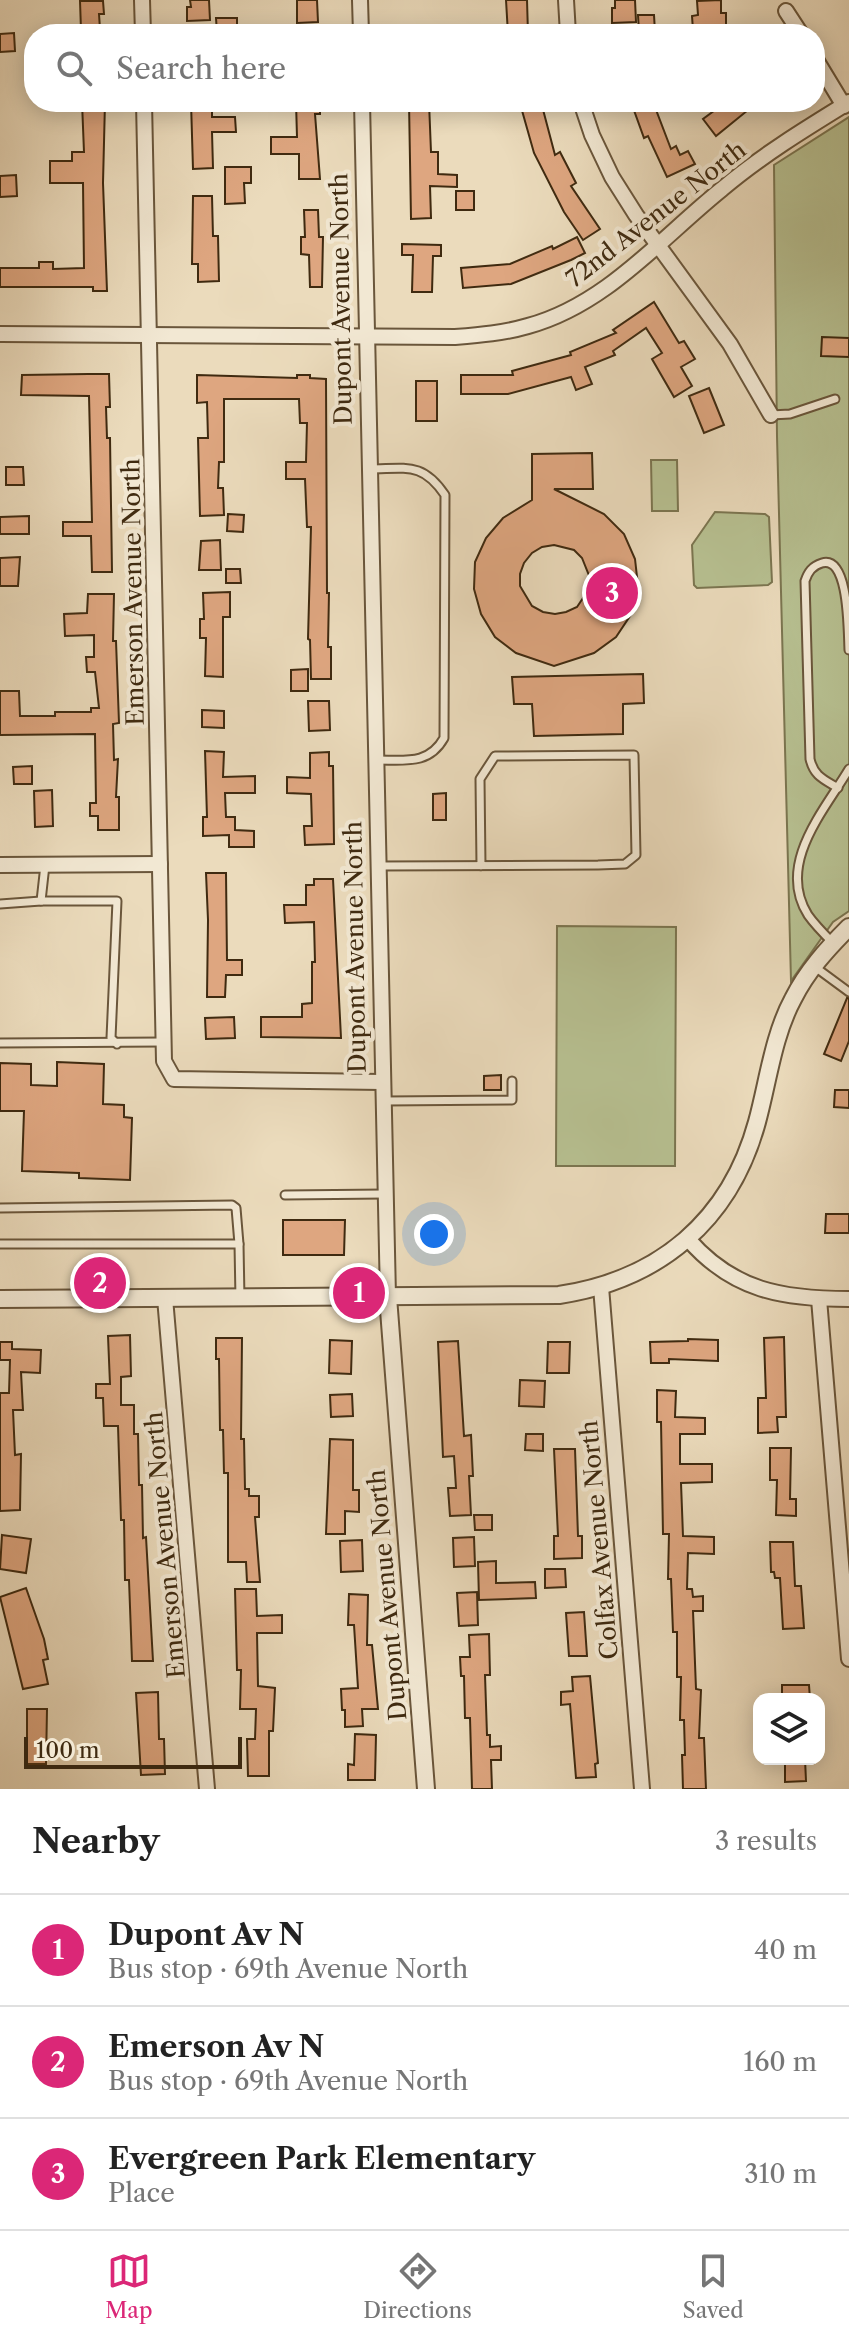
<!DOCTYPE html>
<meta charset="utf-8">
<style>
:root{--surface:#fff;--page:#f2f2f2;--text:#222;--muted:#767676;--line:#e0e0e0;--accent:#db2777}
body{margin:0;font-family:"Libre Caslon Text",serif;background:var(--page);color:var(--text)}
.controls{position:absolute;right:24px;bottom:24px;display:grid;overflow:hidden;border-radius:16px;box-shadow:0 4px 20px #0003}
.controls button{width:72px;height:72px;display:grid;place-items:center;padding:0;border:0;border-bottom:2px solid var(--line);background:var(--surface);color:var(--text);font:40px sans-serif}
.scale{position:absolute;left:24px;bottom:20px;width:218px;box-sizing:border-box;padding-left:8px;border:4px solid #3f2a10;border-top:0;font-size:22px;line-height:28px;white-space:nowrap;color:#3f2a10;-webkit-text-stroke:6px #f2e8d3;paint-order:stroke}
.you{position:absolute;left:434px;top:1234px;width:28px;height:28px;margin:-20px;border:6px solid #fff;border-radius:50%;background:#1a73e8;box-shadow:0 0 0 12px #1a73e833}
.badge{display:grid;place-items:center;width:52px;height:52px;border-radius:50%;background:var(--accent);color:#fff;font-size:26px;font-weight:700}
.pin{position:absolute;translate:-50% -50%;border:4px solid #fff;box-shadow:0 2px 8px #0006}
.list{margin:0;padding:0;list-style:none}
h2{display:flex;justify-content:space-between;align-items:center;height:104px;margin:0;padding:0 32px;font-size:34px}
h2 small{font-size:26px;font-weight:400;color:var(--muted)}
.list li{display:grid;grid-template-columns:52px 1fr auto;gap:24px;align-items:center;box-sizing:border-box;height:112px;padding:0 32px;border-top:2px solid var(--line)}
.list b{display:block;font-size:30px;white-space:nowrap}
.list p{margin:0;font-size:26px;white-space:nowrap;color:var(--muted)}
.list em{font-size:26px;font-style:normal;color:var(--muted)}
.icon{flex:none;width:44px;height:44px;fill:none;stroke:currentColor;stroke-width:2;stroke-linecap:round;stroke-linejoin:round}
.map{position:relative;flex:none;width:849px;height:1789px;overflow:hidden}
.search{position:absolute;background:var(--surface);box-shadow:0 4px 20px #0003;left:24px;right:24px;top:24px;height:88px;display:flex;align-items:center;gap:20px;box-sizing:border-box;padding:0 28px;border-radius:32px;color:var(--muted);font-size:30px}
.sheet{height:440px;background:var(--surface)}
nav{display:flex;justify-content:space-around;align-items:center;box-sizing:border-box;height:112px;border-top:2px solid var(--line);background:var(--surface);font-size:22px;color:var(--muted)}
nav a{display:grid;justify-items:center;gap:4px}
nav .on{color:var(--accent)}
.map>svg:first-child{display:block}
.green{fill:#b7c091;stroke:#7b7550;stroke-width:2}
.building{fill:#dea680;stroke:#3f2a10;stroke-width:2;fill-rule:evenodd}
.lines{fill:none;stroke-linecap:round;stroke-linejoin:round}
.service-casing{stroke:#6a563b;stroke-width:11}
.minor-casing{stroke:#6a563b;stroke-width:18}
.tertiary-casing{stroke:#6a563b;stroke-width:20}
.service{stroke:#f2e8d3;stroke-width:7}
.minor{stroke:#f2e8d3;stroke-width:14}
.tertiary{stroke:#f2e8d3;stroke-width:16}
.labels{text-anchor:middle;dominant-baseline:central;stroke-width:8;stroke-linejoin:round;paint-order:stroke}
.street-label{font-size:24px;fill:#3f2a10;stroke:#f2e8d3}
</style>
<div class="map">
<svg width="849" height="1789" viewBox="0 0 849 1789">
<rect width="100%" height="100%" fill="#ebdbbc"/>
<filter id="stains"><feTurbulence type="fractalNoise" baseFrequency=".0025" numOctaves="4"/><feColorMatrix values="0 0 0 0 .2 0 0 0 0 .09 0 0 0 0 .02 0 0 0 .5 -.17"/></filter>
<radialGradient id="worn" r=".72"><stop offset=".6" stop-color="#630" stop-opacity="0"/><stop offset="1" stop-color="#630" stop-opacity=".3"/></radialGradient>
<g class="green">
<polygon points="849,117 849,911 833,922 791,981 777,436 774,165"/>
<polygon points="651,460 677,460 678,511 652,511"/>
<polygon points="715,512 765,514 769,517 772,582 768,585 697,588 694,585 692,545"/>
<polygon points="557,926 676,927 675,1166 556,1166"/>
</g>
<g class="building">
<polygon points="190,0 209,0 210,20 187,21 187,7 191,7"/>
<polygon points="297,0 317,0 318,22 297,23"/>
<polygon points="506,0 527,0 528,34 508,34"/>
<polygon points="615,0 635,0 636,22 612,23 612,8 615,8"/>
<polygon points="721,0 721,13 726,13 726,28 693,30 692,16 698,15 697,1"/>
<polygon points="80,1 103,1 104,14 99,14 100,29 81,30"/>
<polygon points="638,15 654,15 655,32 639,32"/>
<polygon points="216,18 237,18 237,33 217,33"/>
<polygon points="14,33 15,51 0,52 0,34"/>
<polygon points="82,102 105,102 103,183 107,291 93,291 93,287 0,287 0,268 39,268 39,262 53,262 53,269 84,268 83,183 50,183 50,161 72,161 72,152 84,152"/>
<polygon points="191,102 212,102 212,117 235,117 236,132 212,132 213,168 193,169"/>
<polygon points="296,102 320,102 320,114 315,114 320,179 299,179 299,154 271,154 271,137 297,137"/>
<polygon points="409,102 429,102 431,152 438,152 438,174 457,175 457,187 430,186 431,218 411,219"/>
<polygon points="541,102 555,155 560,152 576,183 571,186 600,229 583,240 564,212 534,153 521,107"/>
<polygon points="631,102 653,102 671,149 676,146 680,155 688,151 695,164 667,177 648,136 644,138"/>
<polygon points="726,102 764,102 748,110 716,136 703,119"/>
<polygon points="225,167 251,167 251,183 244,183 245,203 225,204"/>
<polygon points="16,175 17,196 0,197 0,176"/>
<rect x="456" y="191" width="18" height="19"/>
<polygon points="193,196 212,196 213,236 218,236 219,281 198,282 198,264 192,264"/>
<polygon points="304,210 318,210 319,237 323,237 322,287 310,287 309,255 301,254 301,237 305,237"/>
<polygon points="577,237 585,253 571,260 511,284 463,288 461,268 510,264 552,246 553,249"/>
<polygon points="402,244 441,245 441,256 433,256 432,292 412,292 413,255 402,255"/>
<polygon points="654,302 679,343 684,341 695,359 681,367 692,386 674,397 652,359 662,353 646,328 613,351 615,355 585,367 592,384 576,390 571,377 508,394 461,394 461,375 513,375 512,371 571,355 570,352 616,333 613,330"/>
<polygon points="822,337 849,338 849,357 821,356"/>
<polygon points="88,374 109,374 110,407 106,407 107,438 110,438 112,572 92,572 91,536 63,536 63,522 92,522 89,396 21,395 22,375"/>
<polygon points="197,375 297,378 297,375 310,375 310,378 326,379 327,593 329,593 328,647 331,647 331,679 311,679 310,640 308,639 311,527 307,527 305,479 286,479 286,462 306,462 307,423 300,423 299,399 224,399 224,462 219,462 218,488 223,488 224,515 200,516 198,438 208,438 207,402 197,403"/>
<rect x="416" y="381" width="21" height="40"/>
<polygon points="709,388 724,425 704,433 689,396"/>
<path d="M592,453L593,489H554L604,514L624,534L635,559L638,586L632,613L616,637L594,653L554,666L516,653L495,637L481,614L474,589L475,562L486,538L503,518L532,500V454ZM554,545L574,550L582,558L590,578L589,589L577,607L566,612L555,614L543,612L532,606L520,586V574L524,563L532,553L542,547Z"/>
<polygon points="6,467 23,467 24,485 6,485"/>
<polygon points="228,514 244,515 243,532 227,531"/>
<polygon points="29,516 29,534 0,534 0,517"/>
<polygon points="220,540 221,570 199,570 201,541"/>
<polygon points="20,557 18,586 0,586 0,558"/>
<polygon points="226,569 240,569 241,583 226,583"/>
<polygon points="230,592 230,617 223,617 223,677 205,676 206,638 200,638 200,619 204,619 203,593"/>
<polygon points="88,594 114,594 113,641 116,641 119,723 113,724 114,760 118,759 116,797 119,797 119,830 98,830 98,816 90,816 90,803 96,803 95,734 0,735 0,691 19,691 20,716 55,716 55,712 91,712 91,708 99,708 95,672 87,672 86,657 94,657 94,635 65,636 64,614 87,613"/>
<polygon points="308,669 308,691 291,691 291,670"/>
<polygon points="643,674 644,703 623,704 623,734 534,736 532,704 514,704 512,677"/>
<polygon points="308,701 329,701 330,730 309,731"/>
<polygon points="202,710 224,711 224,728 202,727"/>
<polygon points="205,751 224,752 223,777 255,776 255,793 225,793 226,817 235,817 235,830 254,831 254,847 229,847 229,835 203,836 203,817 207,817"/>
<polygon points="329,752 329,766 333,766 334,844 305,845 304,826 312,826 311,794 287,793 287,777 310,778 310,753"/>
<polygon points="32,766 32,784 14,784 13,767"/>
<polygon points="52,790 53,826 35,827 34,791"/>
<polygon points="446,793 446,820 433,820 433,794"/>
<polygon points="206,873 226,873 227,960 242,960 242,975 226,975 225,997 207,997 208,920"/>
<polygon points="314,879 333,879 341,1038 261,1037 261,1017 302,1017 302,1004 312,1003 312,962 315,962 314,922 285,923 284,905 306,905 306,885 314,885"/>
<polygon points="847,998 849,998 849,1041 841,1061 824,1054"/>
<polygon points="234,1017 235,1038 206,1039 205,1018"/>
<polygon points="57,1062 104,1064 103,1104 124,1105 124,1117 132,1118 130,1180 79,1178 79,1173 22,1171 24,1111 0,1111 0,1063 31,1064 31,1085 57,1086"/>
<polygon points="501,1075 501,1090 484,1090 484,1076"/>
<polygon points="835,1090 849,1090 849,1108 834,1107"/>
<polygon points="826,1214 849,1214 849,1233 825,1233"/>
<polygon points="283,1220 345,1220 344,1255 283,1255"/>
<polygon points="130,1335 131,1376 121,1377 121,1405 134,1405 134,1434 138,1434 139,1485 142,1485 143,1538 146,1537 153,1661 132,1661 129,1580 125,1580 124,1520 121,1520 118,1426 104,1426 103,1398 96,1398 96,1384 110,1384 108,1336"/>
<polygon points="784,1337 786,1417 777,1417 778,1432 758,1433 758,1398 766,1398 764,1338"/>
<polygon points="216,1338 242,1338 241,1439 244,1439 245,1489 249,1489 249,1496 259,1496 259,1517 255,1517 260,1582 247,1582 246,1562 228,1562 228,1473 224,1473 223,1430 220,1430 219,1359 216,1359"/>
<polygon points="688,1339 718,1340 718,1361 669,1359 669,1363 651,1363 650,1342 688,1341"/>
<polygon points="330,1340 352,1341 351,1374 329,1373"/>
<polygon points="458,1341 464,1436 471,1435 473,1476 469,1476 471,1515 450,1516 448,1488 456,1488 454,1456 443,1457 438,1342"/>
<polygon points="0,1342 12,1342 12,1349 41,1350 40,1373 21,1372 23,1410 13,1410 15,1455 21,1454 20,1510 0,1511 0,1393 9,1393 10,1360 0,1360"/>
<polygon points="548,1342 570,1342 569,1373 547,1373"/>
<polygon points="520,1380 545,1381 544,1407 519,1406"/>
<polygon points="657,1390 676,1391 675,1417 705,1418 705,1434 680,1434 680,1464 712,1464 712,1482 681,1483 683,1536 714,1537 714,1554 688,1553 687,1589 692,1589 693,1597 703,1596 703,1611 693,1611 696,1689 701,1690 699,1738 704,1738 706,1789 683,1789 682,1755 685,1755 684,1720 680,1720 681,1677 677,1677 677,1632 673,1632 671,1579 668,1579 669,1534 663,1534 661,1422 657,1422"/>
<polygon points="352,1394 353,1416 331,1417 330,1395"/>
<polygon points="526,1434 543,1434 543,1451 525,1450"/>
<polygon points="330,1439 353,1440 353,1490 359,1490 359,1512 345,1511 345,1534 326,1534"/>
<polygon points="770,1448 791,1448 790,1499 796,1499 796,1516 776,1515 777,1480 770,1480"/>
<polygon points="554,1449 575,1449 578,1536 582,1536 582,1558 554,1559 554,1536 558,1536"/>
<polygon points="474,1515 492,1515 492,1530 475,1530"/>
<polygon points="2,1535 31,1539 26,1573 0,1569"/>
<polygon points="474,1537 475,1566 454,1567 453,1538"/>
<polygon points="362,1540 363,1571 341,1572 340,1541"/>
<polygon points="770,1542 793,1542 795,1586 801,1586 804,1628 783,1629 780,1578 775,1578 774,1572 771,1572"/>
<polygon points="496,1561 496,1583 535,1582 536,1598 479,1600 478,1562"/>
<polygon points="545,1569 565,1569 566,1587 545,1588"/>
<polygon points="26,1588 44,1639 48,1659 43,1660 48,1684 23,1689 0,1597"/>
<polygon points="235,1589 256,1589 257,1616 282,1615 282,1633 257,1633 258,1686 275,1688 273,1731 269,1731 269,1776 248,1776 247,1739 255,1739 256,1709 240,1709 241,1670 237,1670"/>
<polygon points="477,1592 478,1625 459,1626 457,1593"/>
<polygon points="349,1594 368,1595 367,1645 372,1645 378,1709 362,1709 363,1726 345,1727 345,1710 342,1710 341,1689 358,1688 354,1625 348,1625"/>
<polygon points="584,1612 587,1656 569,1656 566,1613"/>
<polygon points="489,1634 490,1675 485,1675 487,1735 490,1735 490,1747 501,1746 501,1760 491,1760 492,1789 472,1789 470,1718 465,1718 464,1676 461,1676 460,1657 470,1657 469,1635"/>
<polygon points="590,1676 598,1763 595,1764 596,1777 576,1778 570,1704 561,1705 561,1692 573,1691 572,1677"/>
<polygon points="782,1685 809,1685 810,1699 782,1699"/>
<polygon points="158,1692 159,1739 164,1739 165,1774 141,1775 136,1693"/>
<polygon points="27,1709 47,1709 46,1764 27,1764"/>
<polygon points="355,1734 376,1735 375,1780 348,1780 348,1764 354,1765"/>
<polygon points="785,1759 805,1759 806,1781 785,1782"/>
</g>
<g class="lines">
<defs>
<g id="service">
<polyline points="771,415 790,414 835,399"/>
<path d="M368,469C406,469 422,461 445,495L444,738C429,765 405,760 377,760"/>
<path d="M838,788C823,779 814,776 810,759L805,581C808,572 812,566 822,563C849,555 848,630 849,650"/>
<polyline points="380,866 598,865 625,864 636,855 634,755 495,756 480,779 481,866"/>
<polyline points="41,901 45,865"/>
<polyline points="0,904 41,901 117,901 111,1038 117,1044"/>
<path d="M833,943C824,934 815,925 808,915C776,864 824,811 849,769"/>
<polyline points="815,967 849,992"/>
<polyline points="0,1043 164,1042"/>
<polyline points="385,1101 512,1100 512,1081"/>
<polyline points="285,1195 385,1194"/>
<polyline points="0,1208 232,1205 236,1208 239,1244"/>
<polyline points="0,1244 239,1244 240,1299"/>
</g>
<g id="minor">
<polyline points="142,0 143,34"/>
<polyline points="360,0 361,34"/>
<polyline points="566,0 568,34"/>
<polyline points="786,11 801,34"/>
<polyline points="815,58 844,106"/>
<polyline points="144,102 164,1061 174,1079 382,1082"/>
<polyline points="362,102 388,1297"/>
<polyline points="581,102 592,135 612,177 636,215 730,344 771,415"/>
<path d="M0,334L455,337C480,335 504,333 528,326C606,305 661,238 722,189C761,156 805,129 849,102"/>
<polyline points="0,865 160,864"/>
<path d="M688,1239C733,1291 783,1299 849,1299"/>
<polyline points="601,1287 642,1789"/>
<polyline points="165,1298 207,1789"/>
<polyline points="819,1299 849,1659"/>
</g>
<g id="tertiary">
<polyline points="388,1297 426,1789"/>
<path d="M0,1299L559,1295C659,1280 730,1221 757,1122C768,1082 773,1036 793,999C807,971 827,949 849,927"/>
</g>
</defs>
<use href="#service" class="service-casing"/>
<use href="#minor" class="minor-casing"/>
<use href="#tertiary" class="tertiary-casing"/>
<use href="#service" class="service"/>
<use href="#minor" class="minor"/>
<use href="#tertiary" class="tertiary"/>
</g>
<g class="labels">
<g class="street-label">
<text transform="translate(656 214) rotate(-38)">72nd Avenue North</text>
<text transform="translate(341 299) rotate(-91)">Dupont Avenue North</text>
<text transform="translate(133 592) rotate(-91)">Emerson Avenue North</text>
<text transform="translate(355 947) rotate(-91)">Dupont Avenue North</text>
<text transform="translate(599 1540) rotate(-95)">Colfax Avenue North</text>
<text transform="translate(165 1545) rotate(-95)">Emerson Avenue North</text>
<text transform="translate(387 1595) rotate(-95)">Dupont Avenue North</text>
</g>
</g>
<rect width="100%" height="100%" filter="url(#stains)"/>
<rect width="100%" height="100%" fill="url(#worn)"/>
</svg>
<div class="controls">
<button><svg class="icon" aria-label="layers" viewBox="0 0 24 24"><path d="M12 4l9 5-9 5-9-5zM3 14l9 5 9-5"/></svg></button>
</div>
<div class="scale">100 m</div>
<div class="you"></div>
<div class="pin badge" style="left:359px;top:1293px">1</div>
<div class="pin badge" style="left:100px;top:1283px">2</div>
<div class="pin badge" style="left:612px;top:593px">3</div>
<div class="search"><svg class="icon" aria-label="search" viewBox="0 0 24 24"><circle cx="10" cy="10" r="6"/><path d="M15 15l6 6"/></svg>Search here</div>
</div>
<section class="sheet">
<h2>Nearby<small>3 results</small></h2>
<ul class="list">
<li><span class="badge">1</span><div><b>Dupont Av N</b><p>Bus stop · 69th Avenue North</p></div><em>40 m</em></li>
<li><span class="badge">2</span><div><b>Emerson Av N</b><p>Bus stop · 69th Avenue North</p></div><em>160 m</em></li>
<li><span class="badge">3</span><div><b>Evergreen Park Elementary</b><p>Place</p></div><em>310 m</em></li>
</ul>
</section>
<nav>
<a class="on"><svg class="icon" aria-label="map" viewBox="0 0 24 24"><path d="M3 6l6-2 6 2 6-2v14l-6 2-6-2-6 2zM9 4v14M15 6v14"/></svg>Map</a>
<a><svg class="icon" aria-label="directions" viewBox="0 0 24 24"><path d="M12 3l9 9-9 9-9-9zM9 14v-3h6M13 9l2 2-2 2"/></svg>Directions</a>
<a><svg class="icon" aria-label="saved" viewBox="0 0 24 24"><path d="M7 4h10v16l-5-4-5 4z"/></svg>Saved</a>
</nav>
